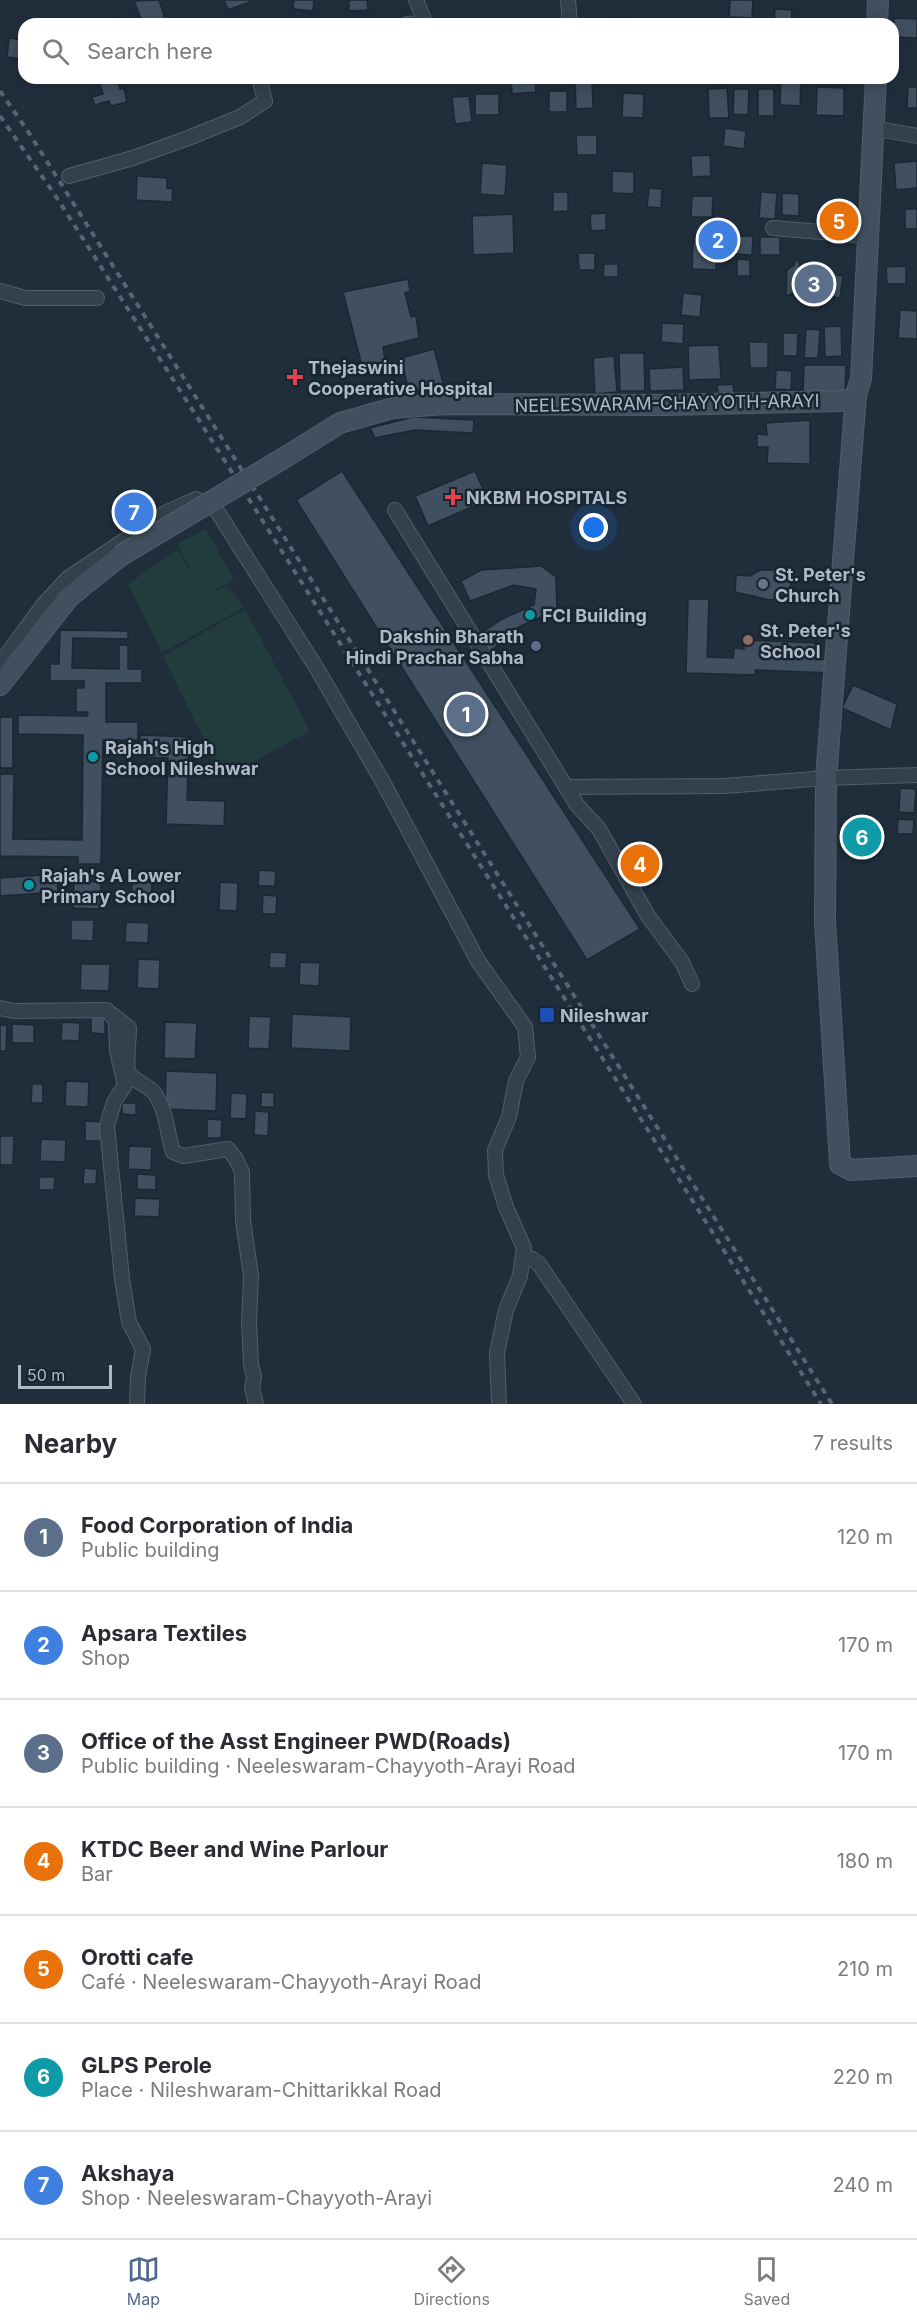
<!DOCTYPE html>
<meta charset="utf-8">
<style>
:root{--surface:#fff;--page:#f7f7f7;--text:#2b2b33;--muted:#7c7c81;--line:#e1e1e2;--accent:#506b8f}
body{margin:0;font-family:Inter,sans-serif;background:var(--page);color:var(--text)}
.scale{position:absolute;left:18px;bottom:15px;width:94px;box-sizing:border-box;padding-left:6px;border:3px solid #afbac8;border-top:0;font-size:16px;line-height:21px;white-space:nowrap;color:#afbac8;-webkit-text-stroke:4px #192530;paint-order:stroke}
.you{position:absolute;left:594px;top:528px;width:21px;height:21px;margin:-15px;border:4px solid #fff;border-radius:50%;background:#1a73e8;box-shadow:0 0 0 9px #1a73e833}
.badge{display:grid;place-items:center;width:39px;height:39px;border-radius:50%;background:var(--accent);color:#fff;font-size:20px;font-weight:700}
.pin{position:absolute;translate:-50% -50%;border:3px solid #fff;box-shadow:0 2px 6px #0006}
.list{margin:0;padding:0;list-style:none}
h2{display:flex;justify-content:space-between;align-items:center;height:78px;margin:0;padding:0 24px;font-size:26px}
h2 small{font-size:20px;font-weight:400;color:var(--muted)}
.list li{display:grid;grid-template-columns:39px 1fr auto;gap:18px;align-items:center;box-sizing:border-box;height:108px;padding:0 24px;border-top:2px solid var(--line)}
.list b{display:block;font-size:22px;white-space:nowrap}
.list p{margin:0;font-size:20px;white-space:nowrap;color:var(--muted)}
.list em{font-size:20px;font-style:normal;color:var(--muted)}
.icon{flex:none;width:33px;height:33px;fill:none;stroke:currentColor;stroke-width:2;stroke-linecap:round;stroke-linejoin:round}
.map{position:relative;flex:none;width:917px;height:1404px;overflow:hidden}
.search{position:absolute;background:var(--surface);box-shadow:0 3px 15px #0003;left:18px;right:18px;top:18px;height:66px;display:flex;align-items:center;gap:15px;box-sizing:border-box;padding:0 21px;border-radius:18px;color:var(--muted);font-size:22px}
.sheet{height:834px;background:var(--surface)}
nav{display:flex;justify-content:space-around;align-items:center;box-sizing:border-box;height:84px;border-top:2px solid var(--line);background:var(--surface);font-size:16px;color:var(--muted)}
nav a{display:grid;justify-items:center;gap:3px}
nav .on{color:var(--accent)}
.map>svg:first-child{display:block}
.green{fill:#223c3d}
.building{fill:#415060;stroke:#1b2732;stroke-width:1.5}
.lines{fill:none;stroke-linecap:round;stroke-linejoin:round}
.minor-casing{stroke:#525d69;stroke-width:16}
.secondary-casing{stroke:#525d69;stroke-width:22}
.minor{stroke:#34404c;stroke-width:14}
.secondary{stroke:#424f5f;stroke-width:20}
.rail{stroke:#566473;stroke-width:4;stroke-dasharray:6 6;stroke-linecap:butt}
.secondary-bridge-casing{stroke:#525d69;stroke-width:22;stroke-linecap:butt}
.secondary-bridge{stroke:#424f5f;stroke-width:20}
.health-dot{fill:#e0444e;stroke:#192530;stroke-width:2}
.worship-dot{fill:#6b7280;stroke:#192530;stroke-width:2}
.culture-dot{fill:#0f9aa8;stroke:#192530;stroke-width:2}
.education-dot{fill:#8d6e63;stroke:#192530;stroke-width:2}
.service-dot{fill:#5c6f8a;stroke:#192530;stroke-width:2}
.transit-dot{fill:#1a4fb4;stroke:#192530;stroke-width:2}
.labels{text-anchor:middle;dominant-baseline:central;stroke-width:5;stroke-linejoin:round;paint-order:stroke}
.poi-label{font-size:18px;font-weight:bold;fill:#afbac8;stroke:#192530;text-anchor:start}
.street-label{font-size:18px;fill:#afbac8;stroke:#192530}
</style>
<div class="map">
<svg width="917" height="1404" viewBox="0 0 917 1404">
<rect width="100%" height="100%" fill="#202e3c"/>
<g class="green">
<polygon points="206,529 234,580 206,595 227,586 244,607 162,653 128,584 177,550 197,581 177,544"/>
<polygon points="245,609 310,731 223,778 163,656"/>
</g>
<g class="building">
<polygon points="159,0 165,18 143,24 134,1"/>
<polygon points="224,0 249,0 250,2 228,10"/>
<polygon points="294,0 314,0 313,11 293,9"/>
<polygon points="349,0 367,0 368,10 349,11"/>
<polygon points="730,0 753,0 752,18 729,17"/>
<polygon points="775,9 792,10 791,24 774,24"/>
<polygon points="115,17 119,24 100,24"/>
<polygon points="626,17 626,24 591,24 590,20"/>
<polygon points="894,18 917,19 917,38 893,37"/>
<polygon points="481,20 524,24 481,24"/>
<rect x="55" y="21" width="20" height="3"/>
<polygon points="9,38 24,40 24,59 7,57"/>
<polygon points="111,78 117,78 120,89 124,88 127,102 111,106 109,101 95,105 92,97 103,94 99,81"/>
<polygon points="511,78 535,78 536,92 512,94"/>
<polygon points="781,78 801,78 800,106 780,105"/>
<polygon points="592,79 593,108 576,109 575,80"/>
<polygon points="817,87 844,88 844,116 816,115"/>
<polygon points="908,87 917,87 917,108 907,108"/>
<polygon points="727,88 729,118 709,118 708,89"/>
<polygon points="734,89 749,89 748,115 733,114"/>
<rect x="758" y="89" width="16" height="27"/>
<rect x="549" y="91" width="18" height="21"/>
<polygon points="623,93 644,94 643,118 622,117"/>
<rect x="475" y="94" width="24" height="21"/>
<polygon points="469,96 472,122 455,124 452,97"/>
<polygon points="725,128 746,131 744,149 723,146"/>
<polygon points="576,135 597,135 597,155 577,155"/>
<polygon points="710,155 711,176 692,177 691,156"/>
<polygon points="917,161 917,188 896,190 894,163"/>
<polygon points="482,163 507,165 505,196 480,194"/>
<polygon points="612,171 634,172 634,194 612,193"/>
<polygon points="137,176 167,178 167,188 173,189 172,202 136,200"/>
<polygon points="649,188 662,189 661,208 647,207"/>
<polygon points="553,192 568,192 568,211 553,212"/>
<polygon points="761,192 777,193 775,219 759,218"/>
<polygon points="782,193 799,194 799,216 782,215"/>
<polygon points="692,196 713,196 712,217 691,217"/>
<rect x="905" y="209" width="12" height="20"/>
<polygon points="828,210 852,212 851,232 827,229"/>
<polygon points="606,213 606,230 591,231 590,214"/>
<polygon points="513,214 514,253 473,255 472,216"/>
<polygon points="736,236 753,236 752,255 735,254"/>
<rect x="760" y="237" width="20" height="18"/>
<polygon points="693,242 717,243 716,270 692,269"/>
<polygon points="578,253 595,253 595,270 579,270"/>
<polygon points="737,259 750,260 750,276 737,276"/>
<polygon points="795,260 799,261 800,269 843,276 840,298 806,292 794,293 786,296 787,270 794,265"/>
<polygon points="604,264 618,264 618,277 603,277"/>
<polygon points="906,266 906,284 887,284 886,267"/>
<polygon points="408,279 410,291 405,293 411,317 416,316 419,338 383,347 386,366 363,370 343,292"/>
<polygon points="683,293 702,295 700,317 681,315"/>
<polygon points="900,310 917,311 917,339 898,338"/>
<polygon points="662,323 684,324 683,344 661,342"/>
<polygon points="841,326 842,356 825,357 824,327"/>
<polygon points="806,329 820,330 818,358 804,358"/>
<polygon points="783,333 798,333 797,356 783,356"/>
<polygon points="749,342 768,342 768,368 750,368"/>
<polygon points="719,345 721,379 689,380 688,346"/>
<polygon points="434,349 444,386 409,392 401,358"/>
<polygon points="619,353 644,353 645,391 620,391"/>
<polygon points="614,356 617,392 595,394 593,358"/>
<polygon points="804,365 846,365 845,393 803,393"/>
<polygon points="683,367 684,390 650,391 649,369"/>
<polygon points="776,370 792,371 791,390 775,389"/>
<polygon points="733,384 734,394 718,395 717,385"/>
<polygon points="413,417 474,420 473,433 415,430 375,438 370,428"/>
<polygon points="810,420 810,464 767,463 768,447 757,447 757,434 767,435 766,423"/>
<polygon points="342,471 640,929 587,960 296,500"/>
<polygon points="475,471 488,500 428,526 415,496"/>
<polygon points="541,566 556,577 557,610 519,627 485,656 477,636 502,619 534,605 536,589 514,585 470,601 461,581 481,570"/>
<polygon points="760,570 773,570 790,578 791,590 779,598 770,600 735,592 736,575 750,576"/>
<polygon points="688,599 709,599 707,657 733,658 734,648 744,649 744,640 819,643 819,659 832,660 832,673 755,670 755,675 686,673"/>
<polygon points="60,630 128,631 128,639 73,638 72,668 119,669 119,645 128,645 128,669 142,669 142,683 106,683 106,722 138,722 138,740 103,740 101,864 78,864 78,857 0,856 0,774 14,774 13,839 82,840 83,735 18,734 18,715 87,716 88,712 76,712 76,688 84,688 84,681 50,681 50,664 59,664"/>
<polygon points="853,685 897,704 891,730 842,708"/>
<rect x="0" y="717" width="13" height="51"/>
<polygon points="140,735 189,737 187,800 225,801 224,826 166,824 168,758 140,757"/>
<polygon points="900,788 916,789 914,813 899,812"/>
<polygon points="898,819 914,820 913,834 897,834"/>
<rect x="841" y="826" width="43" height="22"/>
<polygon points="259,870 276,871 275,886 258,886"/>
<polygon points="57,874 58,892 0,896 0,878"/>
<polygon points="74,881 101,882 100,909 73,908"/>
<polygon points="132,881 152,882 151,899 132,898"/>
<polygon points="220,882 238,883 237,911 219,910"/>
<polygon points="263,895 277,896 276,914 262,914"/>
<polygon points="71,920 94,920 93,941 71,940"/>
<polygon points="126,922 149,923 148,943 125,942"/>
<polygon points="270,952 287,953 286,968 269,968"/>
<polygon points="138,959 160,960 159,989 137,988"/>
<polygon points="300,962 320,963 319,986 299,985"/>
<polygon points="81,964 110,964 109,991 80,990"/>
<polygon points="292,1014 351,1017 350,1051 291,1048"/>
<polygon points="249,1016 271,1017 269,1049 248,1048"/>
<polygon points="91,1017 105,1017 105,1034 91,1033"/>
<polygon points="62,1022 80,1023 79,1041 61,1040"/>
<polygon points="165,1022 197,1023 195,1059 164,1058"/>
<polygon points="12,1024 34,1025 34,1043 12,1043"/>
<polygon points="0,1025 7,1025 6,1051 0,1051"/>
<polygon points="166,1071 217,1073 216,1111 165,1109"/>
<polygon points="66,1081 89,1082 88,1107 65,1106"/>
<polygon points="32,1084 43,1084 43,1103 31,1103"/>
<polygon points="261,1092 274,1093 274,1107 261,1107"/>
<polygon points="231,1093 247,1094 246,1119 230,1118"/>
<polygon points="122,1103 136,1103 136,1115 122,1114"/>
<polygon points="255,1111 269,1112 268,1136 254,1135"/>
<polygon points="207,1119 222,1120 221,1138 207,1138"/>
<polygon points="85,1121 102,1122 101,1141 85,1141"/>
<polygon points="0,1136 14,1136 13,1165 0,1165"/>
<polygon points="41,1139 66,1140 65,1162 40,1161"/>
<polygon points="129,1146 152,1147 151,1170 128,1169"/>
<polygon points="84,1168 97,1169 96,1184 83,1184"/>
<polygon points="137,1174 156,1175 156,1190 137,1189"/>
<polygon points="39,1177 55,1177 54,1190 39,1190"/>
<polygon points="135,1198 160,1199 159,1217 134,1216"/>
</g>
<g class="lines">
<defs>
<g id="minor">
<polyline points="416,0 426,24"/>
<polyline points="568,0 570,24"/>
<polyline points="407,24 425,23"/>
<polyline points="875,134 884,130 917,136"/>
<polyline points="69,176 133,158 191,137 240,117 265,101 260,81 264,78"/>
<polyline points="773,228 869,236"/>
<polyline points="0,291 25,298 97,298"/>
<polyline points="395,510 566,787 724,786 826,778 917,775"/>
<polyline points="0,664 43,605 68,578 165,513 196,499 215,508 316,667 384,784 478,961 525,1027 528,1057 516,1081 509,1117 495,1150 496,1175 506,1207 524,1248 520,1276 506,1310 497,1353 499,1404"/>
<polyline points="566,787 577,805 599,829 648,916 682,962 692,984"/>
<polyline points="0,1008 14,1011 107,1010 116,1021 117,1051 125,1085 114,1102 107,1126 122,1279 129,1322 143,1349 138,1377 137,1404"/>
<path d="M113,1015L129,1028C129,1040 126,1061 128,1070C132,1083 148,1083 155,1094C167,1111 167,1133 173,1152L183,1156L228,1149L236,1159L242,1172L243,1220L251,1276L249,1322L251,1364L254,1377L252,1388L256,1404"/>
<polyline points="524,1258 532,1259 539,1264 634,1404"/>
</g>
<g id="secondary">
<polyline points="877,24 878,0"/>
<polyline points="876,78 861,379 856,395 826,778 825,921 840,1164 851,1170 917,1166"/>
<polyline points="287,456 340,423 393,408 445,404 664,405 840,401 849,400 856,395"/>
<polyline points="0,685 69,597 120,556"/>
</g>
</defs>
<use href="#minor" class="minor-casing"/>
<use href="#secondary" class="secondary-casing"/>
<use href="#minor" class="minor"/>
<use href="#secondary" class="secondary"/>
<g class="rail">
<polyline points="0,91 29,133 832,1404"/>
<polyline points="0,116 55,195 197,417 821,1404"/>
</g>
<defs>
<polyline id="secondary-bridge" points="120,556 287,456"/>
</defs>
<use href="#secondary-bridge" class="secondary-bridge-casing"/>
<use href="#secondary-bridge" class="secondary-bridge"/>
</g>
<g class="health-dot">
<path d="M292 368h6v6h6v6h-6v6h-6v-6h-6v-6h6z"/>
<path d="M450 488h6v6h6v6h-6v6h-6v-6h-6v-6h6z"/>
</g>
<circle class="worship-dot" cx="763" cy="584" r="6"/>
<g class="culture-dot">
<circle cx="530" cy="615" r="6"/>
<circle cx="93" cy="757" r="6"/>
<circle cx="29" cy="885" r="6"/>
</g>
<circle class="education-dot" cx="748" cy="640" r="6"/>
<circle class="service-dot" cx="536" cy="646" r="6"/>
<rect class="transit-dot" x="539" y="1007" width="16" height="16" rx="3"/>
<g class="labels">
<g class="poi-label">
<text x="308" y="367">Thejaswini<tspan x="308" dy="21">Cooperative Hospital</tspan></text>
<text x="466" y="497">NKBM HOSPITALS</text>
<text x="775" y="574">St. Peter's<tspan x="775" dy="21">Church</tspan></text>
<text x="542" y="615">FCI Building</text>
<text x="760" y="630">St. Peter's<tspan x="760" dy="21">School</tspan></text>
<text x="524" y="636" text-anchor="end">Dakshin Bharath<tspan x="524" dy="21">Hindi Prachar Sabha</tspan></text>
<text x="105" y="747">Rajah's High<tspan x="105" dy="21">School Nileshwar</tspan></text>
<text x="41" y="875">Rajah's A Lower<tspan x="41" dy="21">Primary School</tspan></text>
<text x="560" y="1015">Nileshwar</text>
</g>
<g class="street-label">
<text transform="translate(667 403) rotate(-1)">NEELESWARAM-CHAYYOTH-ARAYI</text>
</g>
</g>
</svg>
<div class="scale">50 m</div>
<div class="you"></div>
<div class="pin badge" style="left:466px;top:714px;background:#5c6f8a">1</div>
<div class="pin badge" style="left:718px;top:240px;background:#3f7fe0">2</div>
<div class="pin badge" style="left:814px;top:284px;background:#5c6f8a">3</div>
<div class="pin badge" style="left:640px;top:864px;background:#e8710a">4</div>
<div class="pin badge" style="left:839px;top:221px;background:#e8710a">5</div>
<div class="pin badge" style="left:862px;top:837px;background:#0f9aa8">6</div>
<div class="pin badge" style="left:134px;top:512px;background:#3f7fe0">7</div>
<div class="search"><svg class="icon" aria-label="search" viewBox="0 0 24 24"><circle cx="10" cy="10" r="6"/><path d="M15 15l6 6"/></svg>Search here</div>
</div>
<section class="sheet">
<h2>Nearby<small>7 results</small></h2>
<ul class="list">
<li><span class="badge" style="background:#5c6f8a">1</span><div><b>Food Corporation of India</b><p>Public building</p></div><em>120 m</em></li>
<li><span class="badge" style="background:#3f7fe0">2</span><div><b>Apsara Textiles</b><p>Shop</p></div><em>170 m</em></li>
<li><span class="badge" style="background:#5c6f8a">3</span><div><b>Office of the Asst Engineer PWD(Roads)</b><p>Public building · Neeleswaram-Chayyoth-Arayi Road</p></div><em>170 m</em></li>
<li><span class="badge" style="background:#e8710a">4</span><div><b>KTDC Beer and Wine Parlour</b><p>Bar</p></div><em>180 m</em></li>
<li><span class="badge" style="background:#e8710a">5</span><div><b>Orotti cafe</b><p>Café · Neeleswaram-Chayyoth-Arayi Road</p></div><em>210 m</em></li>
<li><span class="badge" style="background:#0f9aa8">6</span><div><b>GLPS Perole</b><p>Place · Nileshwaram-Chittarikkal Road</p></div><em>220 m</em></li>
<li><span class="badge" style="background:#3f7fe0">7</span><div><b>Akshaya</b><p>Shop · Neeleswaram-Chayyoth-Arayi</p></div><em>240 m</em></li>
</ul>
</section>
<nav>
<a class="on"><svg class="icon" aria-label="map" viewBox="0 0 24 24"><path d="M3 6l6-2 6 2 6-2v14l-6 2-6-2-6 2zM9 4v14M15 6v14"/></svg>Map</a>
<a><svg class="icon" aria-label="directions" viewBox="0 0 24 24"><path d="M12 3l9 9-9 9-9-9zM9 14v-3h6M13 9l2 2-2 2"/></svg>Directions</a>
<a><svg class="icon" aria-label="saved" viewBox="0 0 24 24"><path d="M7 4h10v16l-5-4-5 4z"/></svg>Saved</a>
</nav>
